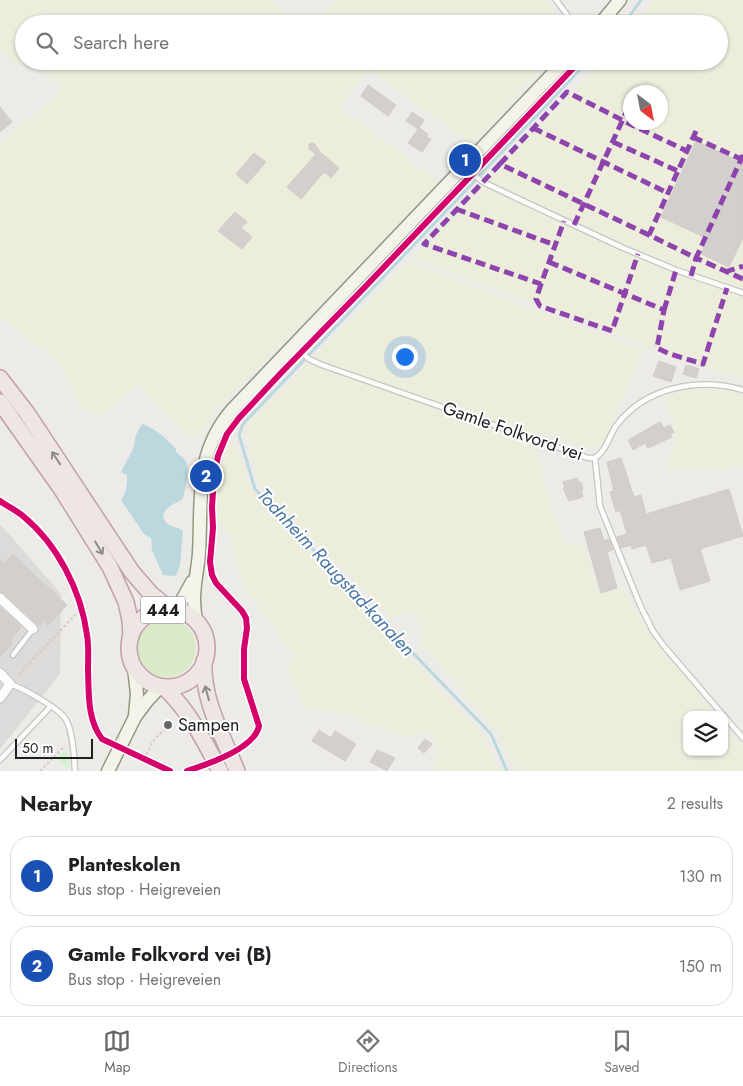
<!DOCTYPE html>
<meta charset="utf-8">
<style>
:root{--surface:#fff;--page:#f2f2f2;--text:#202124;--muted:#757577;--line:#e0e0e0;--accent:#676665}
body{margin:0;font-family:Jost,sans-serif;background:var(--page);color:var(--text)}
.controls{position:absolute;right:15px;bottom:15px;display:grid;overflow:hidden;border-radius:10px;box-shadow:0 1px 4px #0004}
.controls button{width:45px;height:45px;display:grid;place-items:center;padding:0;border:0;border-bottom:1px solid var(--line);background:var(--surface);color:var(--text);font:25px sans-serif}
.compass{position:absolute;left:623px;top:85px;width:45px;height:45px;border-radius:50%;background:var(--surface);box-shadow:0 1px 4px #0004;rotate:148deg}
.scale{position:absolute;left:15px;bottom:12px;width:78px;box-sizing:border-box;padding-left:5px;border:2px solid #1f1f1f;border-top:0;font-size:14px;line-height:18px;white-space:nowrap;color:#1f1f1f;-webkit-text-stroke:4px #fff;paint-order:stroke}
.you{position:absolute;left:404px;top:356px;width:18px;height:18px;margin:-12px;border:4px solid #fff;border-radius:50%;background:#1a73e8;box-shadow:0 0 0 8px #1a73e833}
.badge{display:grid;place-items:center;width:32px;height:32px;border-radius:50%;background:var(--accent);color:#fff;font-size:16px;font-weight:700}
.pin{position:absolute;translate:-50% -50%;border:2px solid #fff;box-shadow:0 1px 5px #0006}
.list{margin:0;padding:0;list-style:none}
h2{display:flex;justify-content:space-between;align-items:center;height:65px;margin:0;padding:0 20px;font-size:21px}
h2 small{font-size:16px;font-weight:400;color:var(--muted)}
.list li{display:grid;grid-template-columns:32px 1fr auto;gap:15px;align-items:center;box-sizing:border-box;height:80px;margin:0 10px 10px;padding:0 10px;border:1px solid var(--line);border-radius:20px}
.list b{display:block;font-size:19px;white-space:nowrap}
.list p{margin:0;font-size:16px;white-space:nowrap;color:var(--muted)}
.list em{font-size:16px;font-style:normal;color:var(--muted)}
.icon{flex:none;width:28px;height:28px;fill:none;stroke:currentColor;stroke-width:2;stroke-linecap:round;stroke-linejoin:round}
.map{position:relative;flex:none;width:743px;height:771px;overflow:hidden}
.search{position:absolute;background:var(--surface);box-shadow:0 1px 4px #0004;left:15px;right:15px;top:15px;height:55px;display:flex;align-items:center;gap:12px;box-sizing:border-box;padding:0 18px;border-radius:28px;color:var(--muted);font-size:19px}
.sheet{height:245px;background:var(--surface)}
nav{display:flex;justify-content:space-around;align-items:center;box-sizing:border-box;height:70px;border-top:1px solid var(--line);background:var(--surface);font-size:14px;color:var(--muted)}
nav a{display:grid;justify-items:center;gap:2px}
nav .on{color:var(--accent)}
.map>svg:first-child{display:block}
.residential{fill:#dcdbd9}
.farmland{fill:#eceddb;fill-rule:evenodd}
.grass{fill:#dae9c7}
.park{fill:#d6f2d5}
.water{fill:#bbd8df}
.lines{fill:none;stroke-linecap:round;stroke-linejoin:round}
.stream{stroke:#bbd8df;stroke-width:3}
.building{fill:#d2cfcc;stroke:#d0cdc9}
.service-casing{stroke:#c6c5c3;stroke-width:7}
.minor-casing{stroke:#c6c5c3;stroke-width:11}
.secondary-casing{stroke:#95967f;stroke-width:15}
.trunk-casing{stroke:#c29fa9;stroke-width:18}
.path{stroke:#d6c9c6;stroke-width:2;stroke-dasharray:2.5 2.5;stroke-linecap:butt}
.service{stroke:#fcfcfb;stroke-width:4.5}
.minor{stroke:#fcfcfb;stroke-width:9}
.secondary{stroke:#f3f3ea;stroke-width:12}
.trunk{stroke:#ede6e3;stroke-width:15}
.quiet{stroke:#8e44ad;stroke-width:5;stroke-dasharray:10 5;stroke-linecap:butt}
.cycleway-casing{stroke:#fff;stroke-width:9}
.cycleway{stroke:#d6006c;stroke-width:6}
.oneway{stroke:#908c8b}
.poi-dot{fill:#676665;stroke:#fff;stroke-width:2}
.labels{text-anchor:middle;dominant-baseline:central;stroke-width:4;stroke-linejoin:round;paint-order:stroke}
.shield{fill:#fff;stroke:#626262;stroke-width:1}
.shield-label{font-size:16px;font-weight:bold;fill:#1f1f1f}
.street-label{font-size:18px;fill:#1f1f1f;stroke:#fff}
.poi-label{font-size:18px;fill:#1f1f1f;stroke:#fff;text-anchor:start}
.water-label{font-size:19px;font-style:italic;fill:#4a78a5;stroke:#fff}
</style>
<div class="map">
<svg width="743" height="771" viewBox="0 0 743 771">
<rect width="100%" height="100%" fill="#edebe7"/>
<polygon class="residential" points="0,524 61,594 60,674 0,749"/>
<g class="farmland">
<polygon points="0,0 270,0 303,24 24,24 24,58 16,65 0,49"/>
<polygon points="335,0 546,0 563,24 315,24"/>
<path d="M654,0H743V381L411,258L603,61H719V24H638ZM630,92H660V122H630Z"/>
<polygon points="34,61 548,61 471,144 369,70 340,107 439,182 216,410 199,436 186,435 137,384 107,412 92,414 79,405 61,365 0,317 0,143 62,90"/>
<polygon points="408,262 644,350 603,442 594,447 585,449 538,433 533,443 564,545 582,543 598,594 623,588 649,633 716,715 687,715 687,752 724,752 724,725 743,747 743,771 516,771 498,732 421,643 421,625 409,613 391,618 273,500 258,481 245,427"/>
<polygon points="701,387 730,390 743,394 743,467 712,470 667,470 675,439 675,425 664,396"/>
<polygon points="234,437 245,475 251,489 352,596 356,604 478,729 490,749 500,771 433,771 437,750 434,740 428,733 402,737 347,715 304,709 287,667 295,659 245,588 234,560 230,535 216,520 219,475 225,452"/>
</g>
<circle class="grass" cx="167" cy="648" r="29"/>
<polygon class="park" points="66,749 70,767 68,769 56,758"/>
<path class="water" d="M142,424C155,428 167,439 176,449V452C179,455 183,457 185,460C191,467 185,492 182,500C172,504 155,513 168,524C173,528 179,527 183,531L180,565L176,576L163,575L152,550L151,538L144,534L121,500C127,492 127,484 127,475L121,472L133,449L136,435Z"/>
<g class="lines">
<g class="stream">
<polyline points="624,24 641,0"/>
<polyline points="507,771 491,734 255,489 239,435 243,424 469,187 588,61"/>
</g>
</g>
<g class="building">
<polygon points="368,85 396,105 388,116 361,96"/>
<polygon points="0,107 12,122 0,132"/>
<polygon points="412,112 424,120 419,128 428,134 426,137 431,139 422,152 408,143 418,129 406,121"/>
<polygon points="696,141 743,163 743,238 729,267 701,254 708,239 661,217"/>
<polygon points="311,143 315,144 319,151 339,168 331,178 324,172 301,199 287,187 316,154 309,149 309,144"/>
<polygon points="254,153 266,162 247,184 236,174"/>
<polygon points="235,212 247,222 241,228 252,237 242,249 218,231"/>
<polygon points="659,361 676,367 671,382 653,376"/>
<polygon points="686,365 699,369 696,378 683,374"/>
<polygon points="660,422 664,428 670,425 674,432 670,434 672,437 648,448 645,443 633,450 628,440"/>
<polygon points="621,458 634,497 641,495 646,514 729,489 743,536 700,549 710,581 680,590 671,558 652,563 646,545 632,549 631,545 621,548 617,537 627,534 620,510 616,512 610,492 614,491 607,462"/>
<polygon points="577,478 579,483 581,482 583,490 581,491 583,497 569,501 563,488 565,488 563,482"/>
<polygon points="600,528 604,541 609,539 613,550 607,552 617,588 601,593 584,532"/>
<polygon points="13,555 67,605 48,625 44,621 40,626 4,593 0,592 0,559 5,563"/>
<polygon points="0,607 21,627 10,641 13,643 0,657"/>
<polygon points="319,730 331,738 335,731 356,744 345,761 312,741"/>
<polygon points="425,739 432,744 424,753 418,748"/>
<polygon points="377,750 395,758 387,771 370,762"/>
</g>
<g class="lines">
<defs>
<g id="service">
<polyline points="556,0 574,24"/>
<polyline points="465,168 483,182 506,193 621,247 676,270 743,293"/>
<path d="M295,347L309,359L322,365L588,458H595C607,450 608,438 616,426C645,387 698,377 743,390"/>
<polyline points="595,458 600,506 640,605 653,631 663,645 723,715"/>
<polyline points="13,655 33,629"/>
<path d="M10,684C23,688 56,707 64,717C73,727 74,757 75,771"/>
<polyline points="724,716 743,738"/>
<polyline points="0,760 51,706"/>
</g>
<g id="minor">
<polyline points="0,598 33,629"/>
<polyline points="0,673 10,684 0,698"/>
</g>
<g id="secondary">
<polyline points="600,24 620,0"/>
<polyline points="173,610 181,602 192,582"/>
<path d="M196,622C195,614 194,606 194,599C194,583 198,568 199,553C202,499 194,454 232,410L565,61"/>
<polyline points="134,668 137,694 135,715"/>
<polyline points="108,771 135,717 147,701 161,686"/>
</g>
<g id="trunk">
<polyline points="0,378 27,413 132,572 151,594 170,609"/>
<polyline points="0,402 62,490 110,567 126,602 130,620 131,636"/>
<circle cx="168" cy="648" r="39"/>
<path d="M204,661C202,700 223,736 237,771"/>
<path d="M164,687C189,711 204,740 220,771"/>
</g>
</defs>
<use href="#service" class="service-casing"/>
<use href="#minor" class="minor-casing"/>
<use href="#secondary" class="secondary-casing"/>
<use href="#trunk" class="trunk-casing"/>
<g class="path">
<polyline points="19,674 81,609"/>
<path d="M144,759C152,744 152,739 167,728"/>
<polyline points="40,771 65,746"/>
</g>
<use href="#service" class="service"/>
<use href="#minor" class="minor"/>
<use href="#secondary" class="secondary"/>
<use href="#trunk" class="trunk"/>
<g class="quiet">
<polyline points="533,128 668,193"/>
<polyline points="696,131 649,235 696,258 743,155"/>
<polyline points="693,137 741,159"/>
<polyline points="613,142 678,171"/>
<polyline points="500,164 424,244 541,284 564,221"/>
<polyline points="456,209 555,245"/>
<polyline points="574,225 630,104"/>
<polyline points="649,235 500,164 567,92 632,125 687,151"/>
<polyline points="549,262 664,310 657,348 670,354 703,364 727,288"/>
<polyline points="725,272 743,266"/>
<polyline points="691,276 696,258 743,279"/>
<polyline points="541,284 536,299 540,306 612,331 638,254"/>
<polyline points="664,310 676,270"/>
</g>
<defs>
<g id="cycleway">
<path d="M0,501C7,506 16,510 23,516C57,544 81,590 87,635C89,646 88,658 88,670C89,694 87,719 102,739L170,771"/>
<path d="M187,771C208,764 254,749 259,726L244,679V649L247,628L246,618L242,611L216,583L212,575L210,562L213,528L212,507L214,476L218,456L227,434L239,418L281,373L364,288L580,61"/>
</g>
</defs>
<use href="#cycleway" class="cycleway-casing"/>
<use href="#cycleway" class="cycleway"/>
</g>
<defs><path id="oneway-shaft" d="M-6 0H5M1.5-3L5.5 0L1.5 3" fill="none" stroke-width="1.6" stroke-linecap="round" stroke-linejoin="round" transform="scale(1.25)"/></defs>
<g class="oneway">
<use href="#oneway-shaft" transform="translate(56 458) rotate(-123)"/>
<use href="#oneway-shaft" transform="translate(99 548) rotate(59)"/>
<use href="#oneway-shaft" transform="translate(207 693) rotate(-105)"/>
</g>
<circle class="poi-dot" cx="168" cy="725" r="5"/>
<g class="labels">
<rect class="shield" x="140.5" y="596.5" width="45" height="27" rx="4"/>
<g class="shield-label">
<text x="163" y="610">444</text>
</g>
<g class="street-label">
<text transform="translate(513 431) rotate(19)">Gamle Folkvord vei</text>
</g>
<g class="poi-label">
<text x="178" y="725">Sampen</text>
</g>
<g class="water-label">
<text transform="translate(336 572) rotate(47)">Todnheim Raugstad-kanalen</text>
</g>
</g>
</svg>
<div class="controls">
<button><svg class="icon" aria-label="layers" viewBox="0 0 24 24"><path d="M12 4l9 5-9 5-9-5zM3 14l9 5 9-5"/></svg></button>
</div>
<svg class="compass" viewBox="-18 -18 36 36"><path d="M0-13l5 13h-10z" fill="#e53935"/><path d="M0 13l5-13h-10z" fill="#757577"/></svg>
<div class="scale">50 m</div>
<div class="you"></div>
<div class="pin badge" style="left:465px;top:160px;background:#1a4fb4">1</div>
<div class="pin badge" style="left:206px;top:476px;background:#1a4fb4">2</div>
<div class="search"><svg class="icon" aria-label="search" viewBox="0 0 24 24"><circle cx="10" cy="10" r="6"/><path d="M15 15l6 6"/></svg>Search here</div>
</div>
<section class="sheet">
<h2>Nearby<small>2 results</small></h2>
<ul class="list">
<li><span class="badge" style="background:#1a4fb4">1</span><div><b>Planteskolen</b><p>Bus stop · Heigreveien</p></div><em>130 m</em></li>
<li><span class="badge" style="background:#1a4fb4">2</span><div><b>Gamle Folkvord vei (B)</b><p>Bus stop · Heigreveien</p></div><em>150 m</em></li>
</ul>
</section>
<nav>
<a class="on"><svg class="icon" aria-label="map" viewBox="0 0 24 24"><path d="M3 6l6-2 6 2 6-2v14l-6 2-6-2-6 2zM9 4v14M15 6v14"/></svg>Map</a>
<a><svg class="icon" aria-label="directions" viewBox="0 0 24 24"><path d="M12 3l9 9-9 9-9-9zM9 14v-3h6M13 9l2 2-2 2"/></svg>Directions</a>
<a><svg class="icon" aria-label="saved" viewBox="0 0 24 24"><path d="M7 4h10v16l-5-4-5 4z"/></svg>Saved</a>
</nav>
